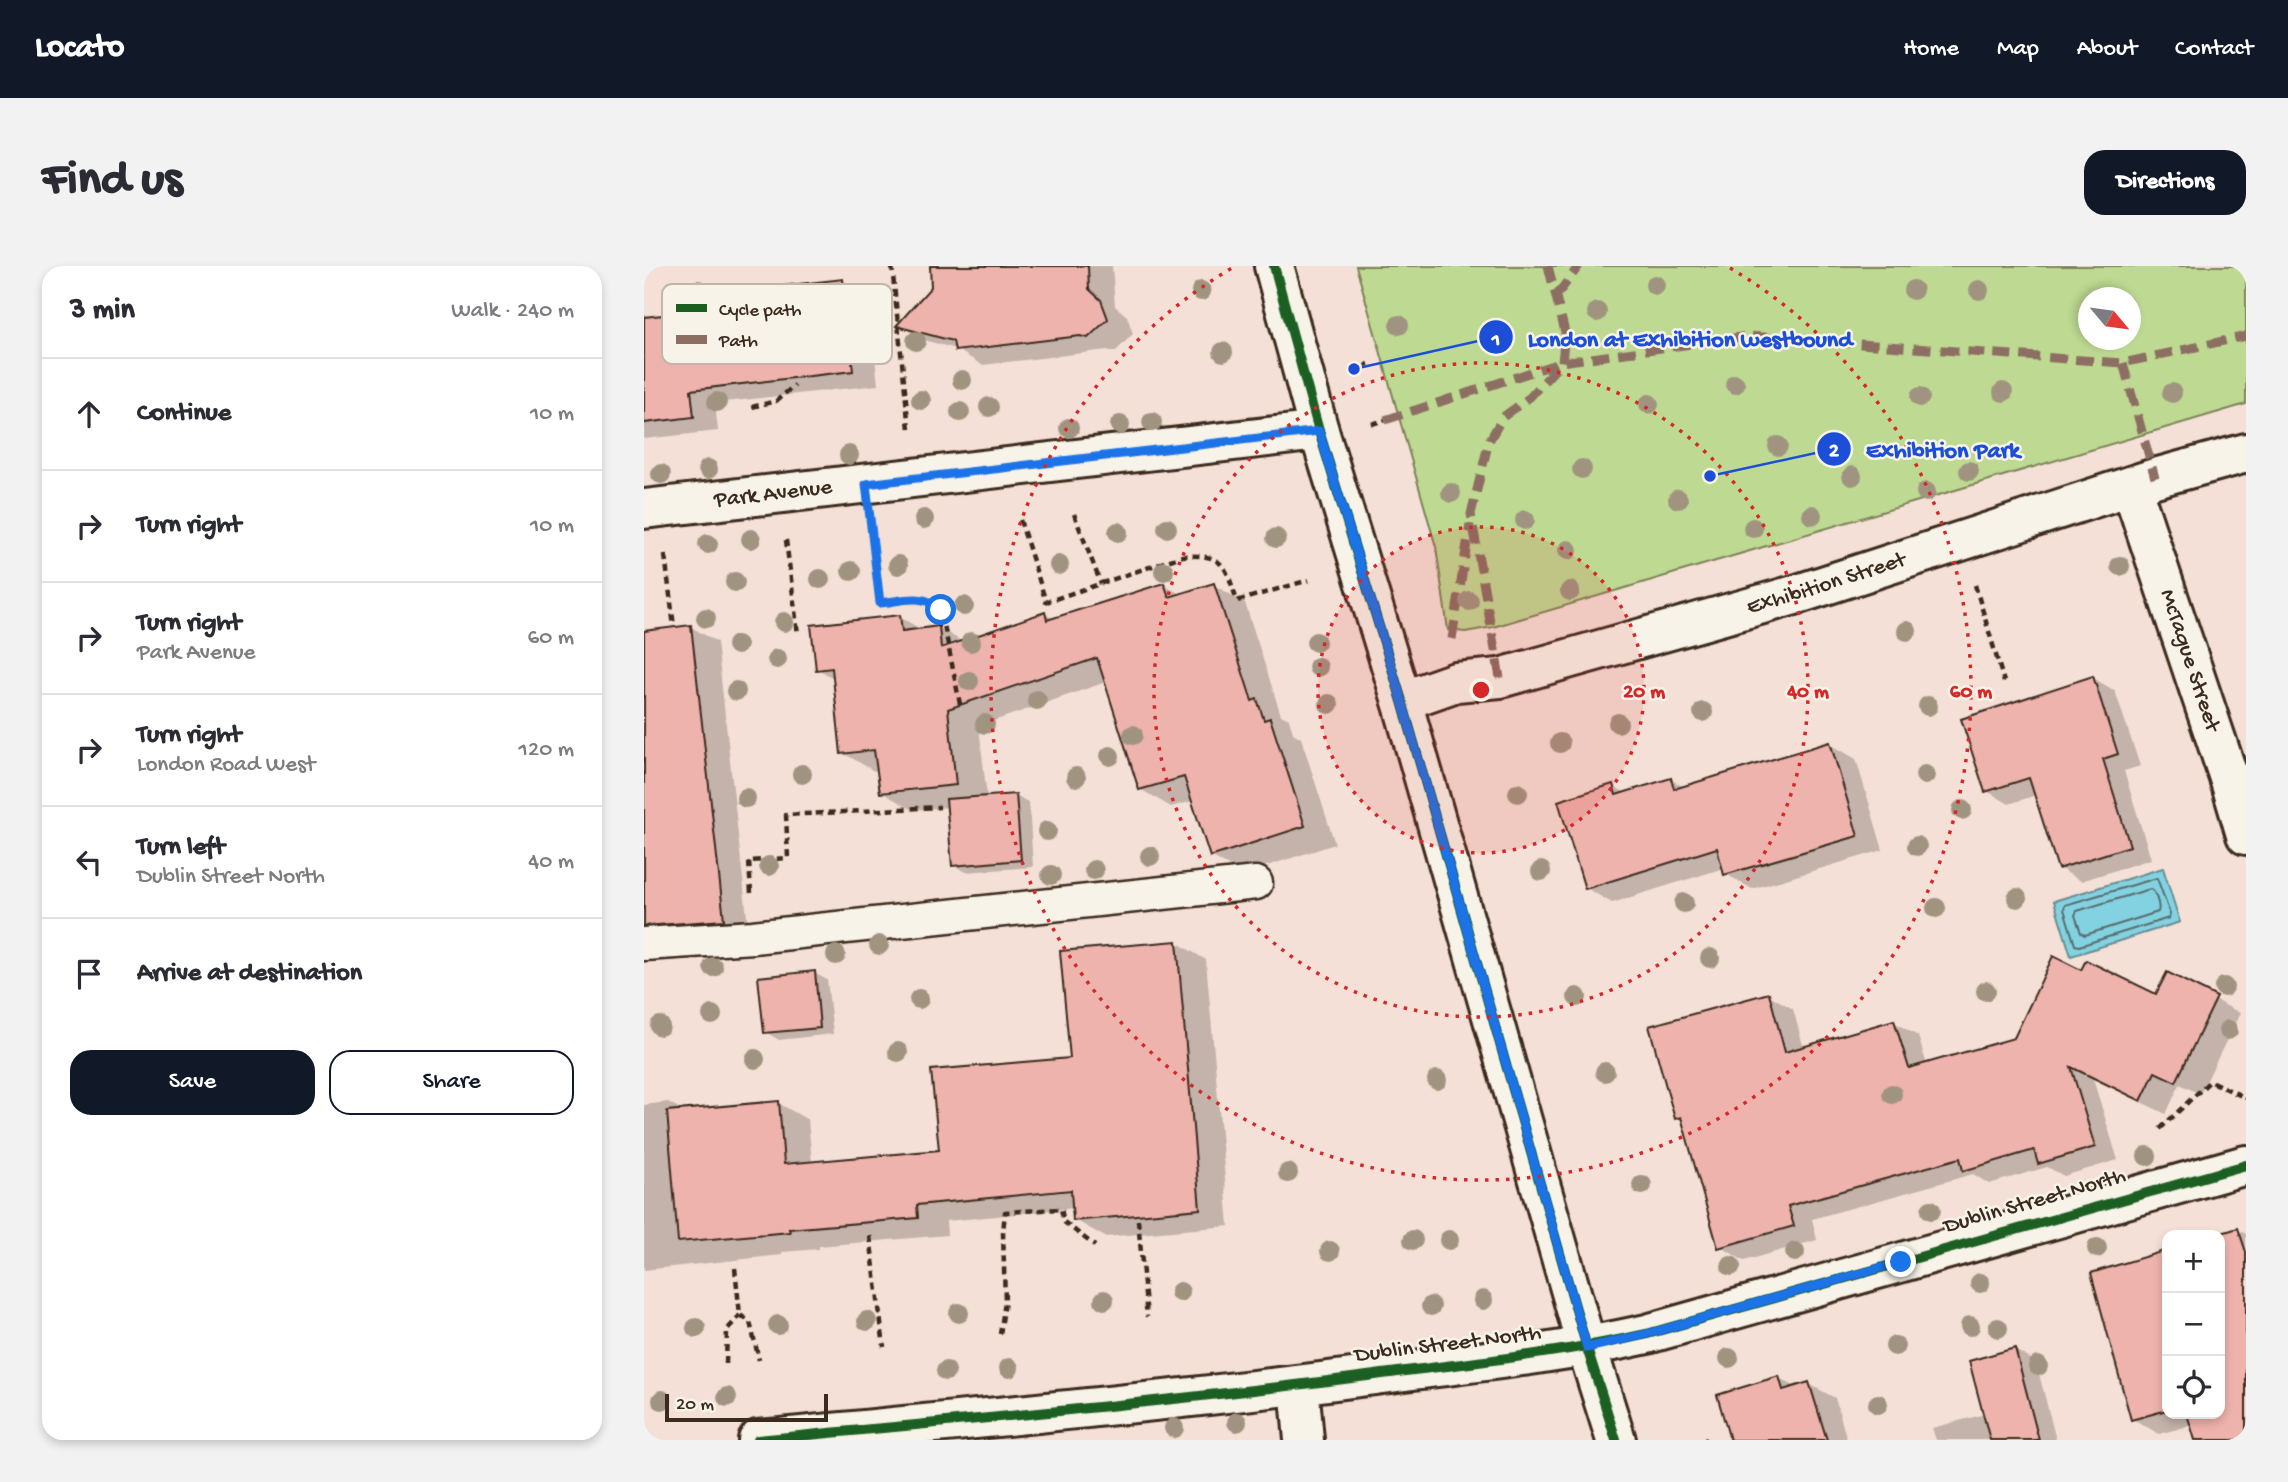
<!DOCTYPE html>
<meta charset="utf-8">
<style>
:root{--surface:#fff;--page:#f2f2f3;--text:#2b2b33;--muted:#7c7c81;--line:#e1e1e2;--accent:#111827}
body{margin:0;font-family:"Gochi Hand",sans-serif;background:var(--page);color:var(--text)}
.controls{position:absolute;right:21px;bottom:21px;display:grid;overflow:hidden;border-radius:14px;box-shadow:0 4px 10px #0003}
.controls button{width:63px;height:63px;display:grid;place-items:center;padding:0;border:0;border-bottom:2px solid var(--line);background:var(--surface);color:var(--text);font:35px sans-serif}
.compass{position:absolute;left:1434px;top:21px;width:63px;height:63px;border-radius:50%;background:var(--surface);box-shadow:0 4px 10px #0003;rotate:119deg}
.scale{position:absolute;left:21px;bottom:18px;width:163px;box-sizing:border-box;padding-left:7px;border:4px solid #3b2a1e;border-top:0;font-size:19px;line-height:24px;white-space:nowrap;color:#3b2a1e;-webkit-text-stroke:5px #f7f3e8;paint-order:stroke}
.stop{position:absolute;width:21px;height:21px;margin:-16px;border:5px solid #1a73e8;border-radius:50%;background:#fff}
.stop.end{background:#1a73e8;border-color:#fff;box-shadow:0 2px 7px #0008}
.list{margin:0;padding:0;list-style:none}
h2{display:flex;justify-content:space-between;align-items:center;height:91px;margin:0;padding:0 28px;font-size:30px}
h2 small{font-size:23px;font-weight:400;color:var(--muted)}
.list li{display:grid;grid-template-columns:46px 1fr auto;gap:21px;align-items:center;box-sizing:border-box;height:112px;padding:0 28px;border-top:2px solid var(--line)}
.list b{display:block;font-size:26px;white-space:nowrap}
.list p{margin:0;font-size:23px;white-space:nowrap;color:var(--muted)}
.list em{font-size:23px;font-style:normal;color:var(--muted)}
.actions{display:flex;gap:14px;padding:21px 28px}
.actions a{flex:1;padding:16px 0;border:2px solid var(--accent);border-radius:21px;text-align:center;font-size:24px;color:var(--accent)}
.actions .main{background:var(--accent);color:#fff}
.icon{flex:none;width:38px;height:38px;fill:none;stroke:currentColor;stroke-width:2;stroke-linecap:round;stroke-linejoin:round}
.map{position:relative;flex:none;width:1602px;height:1174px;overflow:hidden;border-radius:21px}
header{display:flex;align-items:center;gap:42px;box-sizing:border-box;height:98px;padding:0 35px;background:var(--accent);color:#fff}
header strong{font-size:33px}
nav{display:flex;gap:38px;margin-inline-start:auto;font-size:24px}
.intro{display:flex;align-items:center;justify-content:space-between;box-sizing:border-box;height:168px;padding:0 42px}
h1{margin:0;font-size:49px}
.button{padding:18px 32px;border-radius:21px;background:var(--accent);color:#fff;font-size:24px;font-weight:700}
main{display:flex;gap:42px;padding:0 42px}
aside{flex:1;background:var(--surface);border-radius:21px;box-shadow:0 4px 10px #0003}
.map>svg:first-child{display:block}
.green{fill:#beda92;stroke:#7c8258;stroke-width:2;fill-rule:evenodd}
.water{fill:#83d2e1;stroke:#668f93;stroke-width:2}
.shadow{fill:#0003}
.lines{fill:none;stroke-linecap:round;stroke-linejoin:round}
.shore{stroke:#586d6c;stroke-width:2}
.building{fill:#eeb3ac;stroke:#3b2a1e;stroke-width:2}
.lane-casing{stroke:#3b2a1e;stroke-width:37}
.street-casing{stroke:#3b2a1e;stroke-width:44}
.secondary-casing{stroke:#3b2a1e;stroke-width:44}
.path{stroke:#3b2a1e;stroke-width:4.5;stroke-dasharray:7 5;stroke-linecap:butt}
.lane{stroke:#f7f3e8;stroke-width:32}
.street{stroke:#f7f3e8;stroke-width:38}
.secondary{stroke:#f7f3e8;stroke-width:38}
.quiet{stroke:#8d6e63;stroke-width:9;stroke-dasharray:18 9;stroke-linecap:butt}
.cycleway-casing{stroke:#f7f3e8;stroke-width:15}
.cycleway{stroke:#1b5e20;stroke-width:10}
.tree{fill:#a09481}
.route{stroke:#1a73e8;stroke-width:9}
.ring{fill:none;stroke:#d62828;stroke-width:3.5;stroke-dasharray:3.5 7}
.labels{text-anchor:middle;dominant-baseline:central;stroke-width:5;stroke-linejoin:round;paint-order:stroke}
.street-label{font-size:23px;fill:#3b2a1e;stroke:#f7f3e8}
.key{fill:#f7f3e8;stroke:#bfb7ab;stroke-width:2}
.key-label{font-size:19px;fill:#3b2a1e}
.centre{fill:#d62828;stroke:#f7f3e8;stroke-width:3.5}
.ring-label{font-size:21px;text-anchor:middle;font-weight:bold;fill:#d62828;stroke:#f7f3e8;stroke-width:5;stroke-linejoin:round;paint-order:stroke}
.leader{fill:none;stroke:#1d4ed8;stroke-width:2.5}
.callout-dot{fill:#1d4ed8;stroke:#f7f3e8;stroke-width:2.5}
.mark-label{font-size:21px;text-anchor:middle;font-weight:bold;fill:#fff}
.callout-label{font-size:24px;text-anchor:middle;font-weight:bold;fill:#1d4ed8;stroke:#f7f3e8;stroke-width:5;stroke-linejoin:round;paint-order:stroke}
</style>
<header>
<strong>Locato</strong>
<nav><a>Home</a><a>Map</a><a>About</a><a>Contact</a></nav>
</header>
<div class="intro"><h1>Find us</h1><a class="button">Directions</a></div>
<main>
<aside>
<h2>3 min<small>Walk · 240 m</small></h2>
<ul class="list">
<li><svg class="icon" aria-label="ahead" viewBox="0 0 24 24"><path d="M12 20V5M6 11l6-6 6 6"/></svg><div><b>Continue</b></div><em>10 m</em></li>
<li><svg class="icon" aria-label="right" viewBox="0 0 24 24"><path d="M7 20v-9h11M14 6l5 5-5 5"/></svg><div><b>Turn right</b></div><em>10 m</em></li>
<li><svg class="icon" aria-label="right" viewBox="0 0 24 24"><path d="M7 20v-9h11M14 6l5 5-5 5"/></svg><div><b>Turn right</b><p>Park Avenue</p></div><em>60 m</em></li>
<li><svg class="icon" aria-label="right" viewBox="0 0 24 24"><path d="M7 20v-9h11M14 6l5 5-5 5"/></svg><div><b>Turn right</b><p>London Road West</p></div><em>120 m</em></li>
<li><svg class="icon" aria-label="left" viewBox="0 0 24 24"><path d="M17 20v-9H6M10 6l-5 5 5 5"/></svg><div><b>Turn left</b><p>Dublin Street North</p></div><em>40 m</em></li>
<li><svg class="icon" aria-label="arrive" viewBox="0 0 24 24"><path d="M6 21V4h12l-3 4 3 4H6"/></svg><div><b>Arrive at destination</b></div></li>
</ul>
<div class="actions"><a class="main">Save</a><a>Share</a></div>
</aside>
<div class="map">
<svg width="1602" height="1174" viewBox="0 0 1602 1174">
<rect width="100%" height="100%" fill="#f4e0d6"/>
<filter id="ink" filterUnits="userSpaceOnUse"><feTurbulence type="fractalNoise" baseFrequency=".0143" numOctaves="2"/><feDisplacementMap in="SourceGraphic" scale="14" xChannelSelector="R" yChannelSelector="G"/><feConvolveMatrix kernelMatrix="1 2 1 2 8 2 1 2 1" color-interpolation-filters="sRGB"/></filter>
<g filter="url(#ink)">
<path class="green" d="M712,0H1602V138L849,361L821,366L804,364L792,281ZM1444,32H1486V74H1444Z"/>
<polygon class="water" points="1519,602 1536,656 1427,690 1410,635"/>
<g class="shadow">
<polygon points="287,0 468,0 471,40 483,50 489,68 471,86 463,84 338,99 312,83 280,74 254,59 289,22"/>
<polygon points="199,15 224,29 234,119 71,137 74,165 0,173 0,53 80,44"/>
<polygon points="520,319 538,329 570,319 601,337 637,449 645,453 649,467 657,472 691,578 598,608 567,590 549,535 527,541 496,523 462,416 335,460 343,532 372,529 385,537 389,601 322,606 309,599 304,541 269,544 237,526 235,504 230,505 199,487 191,413 174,403 256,351 278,364 295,362 319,376 401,348 410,353"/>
<polygon points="47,361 73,376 105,669 25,674 0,660 0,366"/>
<polygon points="1449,412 1471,425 1496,500 1480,505 1507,593 1437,615 1415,602 1392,529 1365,538 1343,525"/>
<polygon points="1186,478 1212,493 1239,584 1108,623 1082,608 1080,602 968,637 942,622 969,520 982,527 1026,513 1040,521"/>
<polygon points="532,676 562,694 585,960 461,971 431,954 430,942 302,955 303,969 175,980 175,983 138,986 138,989 0,1004 0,839 24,836 40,845 134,837 164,854 168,897 297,885 427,793"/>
<polygon points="1437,706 1513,730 1523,709 1596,747 1556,828 1536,818 1522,848 1449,813 1474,894 1420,910 1403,901 1345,918 1329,908 1168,953 1173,974 1100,995 1076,980 1040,856 1032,851 1125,729 1149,743 1160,783 1250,756 1274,770 1283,799 1371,773"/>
<polygon points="170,707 183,714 189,768 135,774 122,766"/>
<polygon points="1594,964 1602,968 1602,1174 1552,1174 1548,1159 1515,1168 1489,1153 1451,1014 1523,993 1523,1148 1576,1148 1576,970"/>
<polygon points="1371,1084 1392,1096 1412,1174 1292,1174 1288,1162 1341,1148"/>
<polygon points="1135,1112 1152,1121 1165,1118 1191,1132 1203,1174 1088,1174"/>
</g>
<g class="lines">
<g class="shore">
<polygon points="1513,612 1526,648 1525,652 1435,680 1431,679 1420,643 1421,639"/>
<path d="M1506,623C1512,625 1516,641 1514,646L1441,669L1437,667L1431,649L1433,645Z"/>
</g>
</g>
<g class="building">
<polygon points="286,0 444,0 445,23 457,34 464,53 444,72 436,70 311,85 309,75 252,60 287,21"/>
<polygon points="199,13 209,105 47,124 50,151 0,157 0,51 78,43 76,27"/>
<polygon points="520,317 525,331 570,317 608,435 613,433 620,454 626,452 661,560 566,591 540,511 495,524 453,392 304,443 312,519 236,527 230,484 197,488 188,402 172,404 167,359 256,349 258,365 295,360 297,382 401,346 403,354"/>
<polygon points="47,359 80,654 0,660 0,365"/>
<polygon points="1449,410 1474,488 1459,493 1486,580 1414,603 1385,512 1341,526 1317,453"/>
<polygon points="1186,476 1214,570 1080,609 1073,582 941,623 914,535 969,518 972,529 1027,512 1030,523"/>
<polygon points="372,528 377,594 308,600 302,533"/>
<polygon points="533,675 556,943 429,955 427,924 273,939 274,952 145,963 146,966 34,976 23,845 135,835 140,898 295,884 287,804 426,792 416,685"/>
<polygon points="1409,690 1437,704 1442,694 1512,728 1523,706 1573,731 1532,816 1511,806 1497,835 1427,801 1451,881 1394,898 1390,884 1319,905 1316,892 1144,940 1150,960 1074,982 1037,851 1031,853 1005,760 1125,727 1141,786 1250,754 1265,802 1370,772"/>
<polygon points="171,705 176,762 120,767 114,711"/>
<polygon points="1594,962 1602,986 1602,1174 1551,1174 1543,1148 1576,1148 1576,969 1571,969"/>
<polygon points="1523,984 1523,1144 1487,1154 1447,1007"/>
<polygon points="1371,1082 1395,1174 1346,1174 1325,1095"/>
<polygon points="1135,1110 1139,1124 1165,1116 1183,1174 1086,1174 1073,1129"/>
</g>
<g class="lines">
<defs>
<polyline id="lane" points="0,678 109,671 612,617"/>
<g id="street">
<path id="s1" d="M1487,220L1587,518L1602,569"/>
<path id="s2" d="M0,243L675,165"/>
<path id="s3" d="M758,435L812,416L856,412L1154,328L1511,212L1602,187"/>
<polyline points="655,1119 660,1174"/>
<path d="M114,1174C320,1154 526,1136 731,1109C822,1097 914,1088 1003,1068L1602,899"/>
</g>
<polyline id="secondary" points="630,0 675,165 758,435 943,1082 972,1174"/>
</defs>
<use href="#lane" class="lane-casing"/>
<use href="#street" class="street-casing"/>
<use href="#secondary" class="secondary-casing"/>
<g class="path">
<polyline points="248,0 265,163"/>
<polyline points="710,103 725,98"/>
<polyline points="108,141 132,135 151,119"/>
<polyline points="728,158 741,154"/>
<polyline points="430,248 457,318"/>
<path d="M376,254L402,336L538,290C580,288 581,298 593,335L665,314"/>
<path d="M227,263L236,337C258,335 281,326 297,344L317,443"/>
<polyline points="142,274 154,368"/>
<polyline points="21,289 30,361"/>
<polyline points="1331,319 1360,416"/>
<polyline points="107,627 105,595 144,592 142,549 296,541"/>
<polyline points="1516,863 1566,815 1602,832"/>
<polyline points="494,954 503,1051"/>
<polyline points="226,970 240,1081"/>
<polyline points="91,1002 96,1049 106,1056 115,1094"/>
<polyline points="356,1068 361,1036 359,966 361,946 417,943 420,956 451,980"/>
<polyline points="82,1098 83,1064 96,1049"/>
<polyline points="1061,1174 1063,1173"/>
</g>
<use href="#lane" class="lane"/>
<use href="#street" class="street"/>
<use href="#secondary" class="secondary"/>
<g class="quiet">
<polyline points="912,30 935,0"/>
<polyline points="1479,97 1511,212"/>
<polyline points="741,154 918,96 1104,70 1479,97 1602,70"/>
<polyline points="808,373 826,258"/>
<polyline points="856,412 827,248 845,175 859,151 886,131 918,96 921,66 904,0"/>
</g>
<defs>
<g id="cycleway">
<polyline points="630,0 675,165 758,435 943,1082 972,1174"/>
<path d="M114,1174C320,1154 526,1136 731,1109C822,1097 914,1088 1003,1068L1602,899"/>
</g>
</defs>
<use href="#cycleway" class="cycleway-casing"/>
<use href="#cycleway" class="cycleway"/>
</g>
<g class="tree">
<circle cx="1011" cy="19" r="10"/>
<circle cx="54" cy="24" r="10"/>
<circle cx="1269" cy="24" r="10"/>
<circle cx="1335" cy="24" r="10"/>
<circle cx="557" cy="25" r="10"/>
<circle cx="953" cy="46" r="10"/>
<circle cx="755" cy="59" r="10"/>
<circle cx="848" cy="73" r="10"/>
<circle cx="272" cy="75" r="10"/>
<circle cx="579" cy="86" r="10"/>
<circle cx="318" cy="114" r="10"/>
<circle cx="1091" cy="118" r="10"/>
<circle cx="1359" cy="126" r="10"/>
<circle cx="1528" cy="127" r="10"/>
<circle cx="1276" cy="131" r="10"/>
<circle cx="277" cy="134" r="10"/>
<circle cx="73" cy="136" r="10"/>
<circle cx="1005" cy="138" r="10"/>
<circle cx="345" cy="141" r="10"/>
<circle cx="316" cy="146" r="10"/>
<circle cx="508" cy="156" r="10"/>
<circle cx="476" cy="159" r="10"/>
<circle cx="425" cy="162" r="10"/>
<circle cx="1134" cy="180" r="10"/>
<circle cx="205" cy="189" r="10"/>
<circle cx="64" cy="203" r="10"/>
<circle cx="938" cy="203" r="10"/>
<circle cx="1325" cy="205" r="10"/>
<circle cx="17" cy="208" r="10"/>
<circle cx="1208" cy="210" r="10"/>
<circle cx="1282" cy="226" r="10"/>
<circle cx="807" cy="227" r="10"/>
<circle cx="1034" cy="233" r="10"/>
<circle cx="1168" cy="249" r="10"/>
<circle cx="280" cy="253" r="10"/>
<circle cx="881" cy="254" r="10"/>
<circle cx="523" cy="262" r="10"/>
<circle cx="1109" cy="262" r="10"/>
<circle cx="474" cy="266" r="10"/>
<circle cx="632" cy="272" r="10"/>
<circle cx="107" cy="273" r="10"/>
<circle cx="64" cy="278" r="10"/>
<circle cx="924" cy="284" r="10"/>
<circle cx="254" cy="299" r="10"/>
<circle cx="415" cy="299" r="10"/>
<circle cx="1476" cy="300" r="10"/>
<circle cx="207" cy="305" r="10"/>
<circle cx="520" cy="305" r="10"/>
<circle cx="176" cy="313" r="10"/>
<circle cx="91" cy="316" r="10"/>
<circle cx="926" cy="325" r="10"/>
<circle cx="825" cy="335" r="10"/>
<circle cx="320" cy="340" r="10"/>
<circle cx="62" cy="352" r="10"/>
<circle cx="140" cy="356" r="10"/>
<circle cx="1263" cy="365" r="10"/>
<circle cx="327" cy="376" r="10"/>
<circle cx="672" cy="376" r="10"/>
<circle cx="93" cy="379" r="10"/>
<circle cx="133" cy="393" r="10"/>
<circle cx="674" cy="401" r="10"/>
<circle cx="325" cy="415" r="10"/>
<circle cx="92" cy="425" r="10"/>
<circle cx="393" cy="434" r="10"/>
<circle cx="685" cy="438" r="10"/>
<circle cx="1284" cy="440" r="10"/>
<circle cx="1059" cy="446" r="10"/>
<circle cx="974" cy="457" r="10"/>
<circle cx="341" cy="458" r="10"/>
<circle cx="489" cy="469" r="10"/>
<circle cx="916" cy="477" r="10"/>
<circle cx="466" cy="490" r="10"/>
<circle cx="158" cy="508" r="10"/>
<circle cx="1281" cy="509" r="10"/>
<circle cx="432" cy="511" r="10"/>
<circle cx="874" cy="527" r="10"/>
<circle cx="102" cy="532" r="10"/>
<circle cx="1318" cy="544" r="10"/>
<circle cx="403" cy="565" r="10"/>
<circle cx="1273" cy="580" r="10"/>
<circle cx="506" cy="590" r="10"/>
<circle cx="125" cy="600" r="10"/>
<circle cx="450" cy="604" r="10"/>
<circle cx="897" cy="605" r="10"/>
<circle cx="407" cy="609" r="10"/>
<circle cx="1373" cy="632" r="10"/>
<circle cx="1040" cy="637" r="10"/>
<circle cx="1292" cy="642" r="10"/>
<circle cx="235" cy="679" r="10"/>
<circle cx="192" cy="689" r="10"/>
<circle cx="1066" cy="692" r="10"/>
<circle cx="69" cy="701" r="10"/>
<circle cx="1580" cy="721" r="10"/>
<circle cx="1342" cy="725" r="10"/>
<circle cx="933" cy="731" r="10"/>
<circle cx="275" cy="733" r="10"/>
<circle cx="68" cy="749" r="10"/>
<circle cx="16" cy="760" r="10"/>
<circle cx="1584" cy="764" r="10"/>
<circle cx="254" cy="786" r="10"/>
<circle cx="111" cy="793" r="10"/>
<circle cx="961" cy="806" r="10"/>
<circle cx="793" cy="814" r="10"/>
<circle cx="1248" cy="828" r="10"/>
<circle cx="1503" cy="890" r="10"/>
<circle cx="644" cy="907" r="10"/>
<circle cx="998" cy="919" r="10"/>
<circle cx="1287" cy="944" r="10"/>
<circle cx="769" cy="974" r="10"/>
<circle cx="805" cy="974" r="10"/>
<circle cx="1453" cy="982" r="10"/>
<circle cx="686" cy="985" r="10"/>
<circle cx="1151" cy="986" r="10"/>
<circle cx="1087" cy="1000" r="10"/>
<circle cx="1336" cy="1017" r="10"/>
<circle cx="536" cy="1026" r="10"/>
<circle cx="460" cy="1034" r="10"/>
<circle cx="839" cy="1034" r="10"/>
<circle cx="787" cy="1040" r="10"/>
<circle cx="315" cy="1047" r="10"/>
<circle cx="223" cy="1055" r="10"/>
<circle cx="134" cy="1059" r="10"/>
<circle cx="1326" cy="1060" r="10"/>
<circle cx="52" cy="1062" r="10"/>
<circle cx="1354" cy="1062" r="10"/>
<circle cx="1251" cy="1080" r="10"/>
<circle cx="1085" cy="1092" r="10"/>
<circle cx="1394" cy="1100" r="10"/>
<circle cx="365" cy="1102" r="10"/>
<circle cx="302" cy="1105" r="10"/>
<circle cx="83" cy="1131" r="10"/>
<circle cx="18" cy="1134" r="10"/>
<circle cx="1234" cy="1138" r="10"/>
<circle cx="593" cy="1156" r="10"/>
<circle cx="530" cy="1162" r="10"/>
</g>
</g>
<g class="lines" filter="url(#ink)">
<path class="route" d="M297,344C281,326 257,335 236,337L222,218L675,165L758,435L943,1082L1003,1068L1257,996"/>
</g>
<circle cx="837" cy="424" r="163" fill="#d62828" fill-opacity=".12"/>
<g class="ring">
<circle cx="837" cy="424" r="163"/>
<circle cx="837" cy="424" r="327"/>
<path d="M1086 2A490 490 0 1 1 588 2"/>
</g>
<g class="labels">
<g class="street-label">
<text stroke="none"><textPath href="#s2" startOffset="130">Park Avenue</textPath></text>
<text stroke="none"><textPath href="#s3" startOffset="441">Exhibition Street</textPath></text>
<text stroke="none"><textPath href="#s1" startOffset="184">McTague Street</textPath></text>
<text transform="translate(1391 936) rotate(-16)">Dublin Street North</text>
<text transform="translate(804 1079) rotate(-7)">Dublin Street North</text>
</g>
</g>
<rect x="18" y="18" width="230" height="80" rx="10" class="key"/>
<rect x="32" y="38" width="31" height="8" fill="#1b5e20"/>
<rect x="32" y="69" width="31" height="9" fill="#8d6e63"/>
<g class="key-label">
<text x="75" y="49">Cycle path</text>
<text x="75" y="80">Path</text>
</g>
<circle cx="837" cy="424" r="10" class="centre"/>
<g class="ring-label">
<text x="1000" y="431">20 m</text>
<text x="1164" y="431">40 m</text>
<text x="1327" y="431">60 m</text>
</g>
<path class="leader" d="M710 103L852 71M1066 210L1190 183"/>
<g class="callout-dot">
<circle cx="710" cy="103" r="7"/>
<circle cx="1066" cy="210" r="7"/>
<circle cx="852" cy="71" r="18"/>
<circle cx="1190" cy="183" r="18"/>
</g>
<g class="mark-label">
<text x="852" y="79">1</text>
<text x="1190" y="190">2</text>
</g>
<g class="callout-label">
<text x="1046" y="80">London at Exhibition westbound</text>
<text x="1299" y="191">Exhibition Park</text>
</g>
</svg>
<div class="controls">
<button>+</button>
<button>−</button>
<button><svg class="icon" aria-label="locate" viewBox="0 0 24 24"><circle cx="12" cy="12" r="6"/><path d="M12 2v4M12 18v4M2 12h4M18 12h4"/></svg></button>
</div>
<svg class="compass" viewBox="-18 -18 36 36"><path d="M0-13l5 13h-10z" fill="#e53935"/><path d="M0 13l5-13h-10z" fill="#7c7c81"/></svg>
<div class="scale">20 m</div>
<div class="stop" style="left:297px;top:344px"></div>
<div class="stop end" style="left:1257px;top:996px"></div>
</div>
</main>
